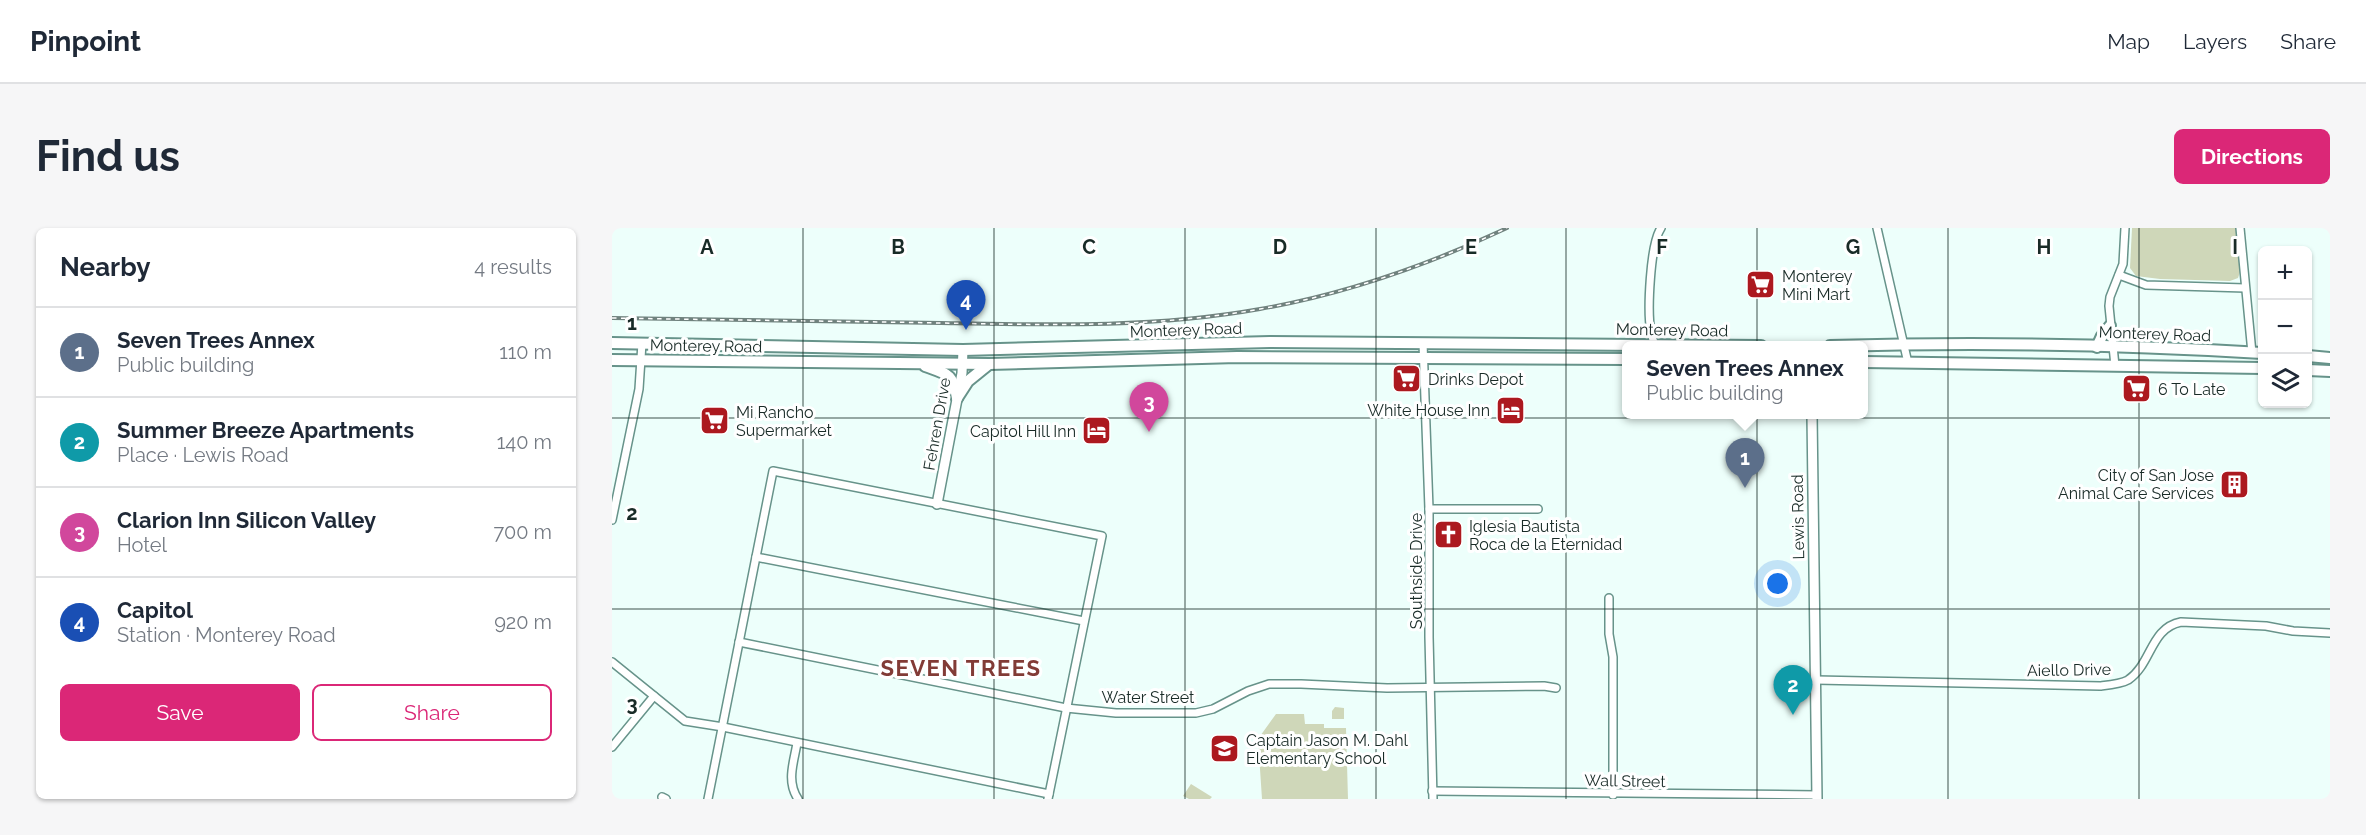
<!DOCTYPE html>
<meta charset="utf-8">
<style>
:root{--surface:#fff;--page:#f6f6f7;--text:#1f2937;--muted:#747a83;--line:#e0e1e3;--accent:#db2777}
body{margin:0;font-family:Raleway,sans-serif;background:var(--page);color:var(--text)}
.controls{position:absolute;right:18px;top:18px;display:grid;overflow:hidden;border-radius:9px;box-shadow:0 2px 4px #0004}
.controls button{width:54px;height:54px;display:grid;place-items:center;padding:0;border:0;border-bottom:2px solid var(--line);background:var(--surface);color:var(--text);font:30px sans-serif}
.you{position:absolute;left:1166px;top:356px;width:21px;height:21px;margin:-15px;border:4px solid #fff;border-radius:50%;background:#1a73e8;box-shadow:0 0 0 9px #1a73e833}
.badge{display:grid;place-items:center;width:39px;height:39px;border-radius:50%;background:var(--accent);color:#fff;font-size:20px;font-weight:700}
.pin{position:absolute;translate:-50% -50px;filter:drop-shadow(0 2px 3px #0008)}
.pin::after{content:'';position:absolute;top:32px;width:21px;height:18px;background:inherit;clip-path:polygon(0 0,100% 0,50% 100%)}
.popup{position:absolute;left:1010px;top:113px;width:246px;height:78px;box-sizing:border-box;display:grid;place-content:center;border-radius:9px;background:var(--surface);filter:drop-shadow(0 2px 4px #0005);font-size:20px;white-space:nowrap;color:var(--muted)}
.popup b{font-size:22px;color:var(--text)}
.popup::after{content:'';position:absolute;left:50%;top:100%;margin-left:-12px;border:12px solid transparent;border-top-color:var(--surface)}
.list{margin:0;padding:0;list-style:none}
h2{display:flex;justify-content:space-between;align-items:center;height:78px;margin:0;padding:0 24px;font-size:26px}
h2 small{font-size:20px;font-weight:400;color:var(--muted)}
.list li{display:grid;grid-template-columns:39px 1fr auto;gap:18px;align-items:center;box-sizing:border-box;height:90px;padding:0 24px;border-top:2px solid var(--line)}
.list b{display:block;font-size:22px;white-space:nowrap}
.list p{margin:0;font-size:20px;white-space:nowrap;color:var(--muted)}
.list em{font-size:20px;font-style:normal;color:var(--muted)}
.actions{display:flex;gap:12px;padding:18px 24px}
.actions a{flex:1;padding:14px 0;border:2px solid var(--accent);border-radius:9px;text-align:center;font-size:21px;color:var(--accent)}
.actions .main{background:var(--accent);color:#fff}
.icon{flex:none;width:33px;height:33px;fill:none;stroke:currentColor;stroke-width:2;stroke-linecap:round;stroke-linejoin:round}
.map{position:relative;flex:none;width:1718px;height:571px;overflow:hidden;border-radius:9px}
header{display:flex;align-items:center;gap:36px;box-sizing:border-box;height:84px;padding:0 30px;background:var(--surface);border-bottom:2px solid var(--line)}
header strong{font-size:28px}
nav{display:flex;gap:33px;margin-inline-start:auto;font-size:21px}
.intro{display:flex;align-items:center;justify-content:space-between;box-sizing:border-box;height:144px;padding:0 36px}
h1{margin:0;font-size:42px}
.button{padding:15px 27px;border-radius:9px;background:var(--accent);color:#fff;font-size:21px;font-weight:700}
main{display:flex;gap:36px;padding:0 36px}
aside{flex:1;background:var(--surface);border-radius:9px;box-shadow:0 2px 4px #0004}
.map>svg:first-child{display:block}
.green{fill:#cfd7b9}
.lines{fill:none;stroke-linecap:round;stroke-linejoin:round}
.street-casing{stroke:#67938a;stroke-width:10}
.secondary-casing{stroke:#67938a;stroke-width:12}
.primary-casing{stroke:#67938a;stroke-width:14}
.street{stroke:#fff;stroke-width:7}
.secondary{stroke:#fff;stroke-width:9}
.primary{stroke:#fff;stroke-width:10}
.rail-casing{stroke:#70827e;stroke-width:4}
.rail{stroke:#fff;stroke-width:1.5;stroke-dasharray:4.5;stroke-linecap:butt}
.grid{fill:none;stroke:#192b27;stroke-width:1.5;stroke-opacity:0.55}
.labels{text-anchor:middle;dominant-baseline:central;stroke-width:6;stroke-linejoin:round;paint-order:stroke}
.poi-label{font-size:16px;fill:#192b27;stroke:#fff;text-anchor:start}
.street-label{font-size:16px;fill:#192b27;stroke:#fff}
.district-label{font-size:22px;font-weight:bold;letter-spacing:1.5px;fill:#823b36;stroke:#fff}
.grid-label{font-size:20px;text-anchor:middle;font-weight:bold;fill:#192b27;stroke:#fff;stroke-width:6;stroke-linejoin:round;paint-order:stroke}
</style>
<header>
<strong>Pinpoint</strong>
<nav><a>Map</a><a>Layers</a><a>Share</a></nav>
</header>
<div class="intro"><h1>Find us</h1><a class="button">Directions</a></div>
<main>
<aside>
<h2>Nearby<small>4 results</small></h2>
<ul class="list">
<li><span class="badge" style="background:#5c6f8a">1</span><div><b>Seven Trees Annex</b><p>Public building</p></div><em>110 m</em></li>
<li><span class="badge" style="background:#0f9aa8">2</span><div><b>Summer Breeze Apartments</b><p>Place · Lewis Road</p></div><em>140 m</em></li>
<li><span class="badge" style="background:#d1479c">3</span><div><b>Clarion Inn Silicon Valley</b><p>Hotel</p></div><em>700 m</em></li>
<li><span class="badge" style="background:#1a4fb4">4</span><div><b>Capitol</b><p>Station · Monterey Road</p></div><em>920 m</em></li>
</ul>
<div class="actions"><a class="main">Save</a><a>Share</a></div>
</aside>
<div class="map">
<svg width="1718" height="571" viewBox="0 0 1718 571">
<rect width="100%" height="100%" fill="#edfffb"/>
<g class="green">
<polygon points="1520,0 1624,0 1628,44 1626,50 1618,53 1548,51 1524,48 1518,40"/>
<polygon points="723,479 732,480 732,491 720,491 720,483"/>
<polygon points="664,486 692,486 693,496 712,496 712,500 734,500 736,571 650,571 646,511"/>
<polygon points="579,556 600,569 598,571 577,571 571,568"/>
</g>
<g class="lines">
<defs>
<g id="street">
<polyline points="1265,0 1296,135"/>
<polyline points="1628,0 1640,125"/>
<polyline points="1507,47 1534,57 1633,60"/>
<polyline points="811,115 817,281 817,409 821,571"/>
<path d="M1043,118C1042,113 1039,108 1039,104C1035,84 1038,16 1049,0"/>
<polyline points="1503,138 1497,78 1498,69 1511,36 1513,0"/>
<polyline points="817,281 926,281"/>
<polyline points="0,292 27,161 30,115"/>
<polyline points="144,329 472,393"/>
<polyline points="997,370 997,406 1001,429 1001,567"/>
<polyline points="127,414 454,480 504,485 584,485 601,481 636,463 657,456 689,456 775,460 932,458 944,460"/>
<polyline points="0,434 73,493 111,499 437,566"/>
<path d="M1204,452L1488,458C1497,457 1509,456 1516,452C1540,436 1538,400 1569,394L1654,398L1681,403L1718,405"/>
<path d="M185,515C182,534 174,553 186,571"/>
<polyline points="0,519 42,468"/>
<polyline points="820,563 1205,567"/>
<polyline points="50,569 54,571"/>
<polyline points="96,571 161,243 490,308 436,571"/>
</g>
<g id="secondary">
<polyline points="1200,186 1205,571"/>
<polyline points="325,276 350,145 351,122"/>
</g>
<g id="primary">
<polyline points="0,115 351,122 658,114 1149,118"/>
<path d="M1218,118C1362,114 1507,116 1650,125"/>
<polyline points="1485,119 1490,108 1498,98"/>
<polyline points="1696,128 1718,130"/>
<polyline points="0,132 377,136 625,129 1014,131"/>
<polyline points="1252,134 1650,140"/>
<path d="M313,138C335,146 341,145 345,170"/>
<polyline points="1696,142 1718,143"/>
<polyline points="345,170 356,153 377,136"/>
</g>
</defs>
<use href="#street" class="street-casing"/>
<use href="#secondary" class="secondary-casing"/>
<use href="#primary" class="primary-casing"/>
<use href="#street" class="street"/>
<use href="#secondary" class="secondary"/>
<use href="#primary" class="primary"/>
<defs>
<path id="rail" d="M0,90C110,92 219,93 329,95C436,97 542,100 648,81C734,66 816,37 895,0"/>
</defs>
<use href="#rail" class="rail-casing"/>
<use href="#rail" class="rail"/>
</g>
<path class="grid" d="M191,0V571M382,0V571M573,0V571M764,0V571M954,0V571M1145,0V571M1336,0V571M1527,0V571M0,190H1718M0,381H1718"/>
<defs>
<symbol id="supermarket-square" viewBox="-11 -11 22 22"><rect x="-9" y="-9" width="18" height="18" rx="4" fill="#ac191f" stroke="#fff"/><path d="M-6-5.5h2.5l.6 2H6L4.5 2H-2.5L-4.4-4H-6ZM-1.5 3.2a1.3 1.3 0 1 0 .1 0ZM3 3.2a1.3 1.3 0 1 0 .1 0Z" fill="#fff"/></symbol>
<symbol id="hotel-square" viewBox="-11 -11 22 22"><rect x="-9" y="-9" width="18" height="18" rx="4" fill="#ac191f" stroke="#fff"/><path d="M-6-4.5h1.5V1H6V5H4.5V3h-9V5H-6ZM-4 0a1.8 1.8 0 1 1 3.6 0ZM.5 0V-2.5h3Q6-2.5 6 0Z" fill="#fff"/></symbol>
<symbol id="building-square" viewBox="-11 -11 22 22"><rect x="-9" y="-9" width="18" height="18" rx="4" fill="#ac191f" stroke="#fff"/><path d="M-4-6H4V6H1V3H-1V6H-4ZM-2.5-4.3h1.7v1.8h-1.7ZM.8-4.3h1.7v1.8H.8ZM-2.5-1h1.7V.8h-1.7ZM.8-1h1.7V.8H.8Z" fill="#fff"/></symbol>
<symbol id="church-square" viewBox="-11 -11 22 22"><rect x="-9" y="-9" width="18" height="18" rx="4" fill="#ac191f" stroke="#fff"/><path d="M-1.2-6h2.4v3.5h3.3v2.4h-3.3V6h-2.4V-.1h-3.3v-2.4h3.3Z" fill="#fff"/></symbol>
<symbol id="school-square" viewBox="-11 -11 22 22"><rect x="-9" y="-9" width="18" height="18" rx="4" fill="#ac191f" stroke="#fff"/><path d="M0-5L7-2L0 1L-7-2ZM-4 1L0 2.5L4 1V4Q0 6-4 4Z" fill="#fff"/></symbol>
</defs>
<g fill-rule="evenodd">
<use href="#supermarket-square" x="1132" y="40" width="33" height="33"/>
<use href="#supermarket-square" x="778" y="134" width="33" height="33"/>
<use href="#supermarket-square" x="1508" y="144" width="33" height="33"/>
<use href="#hotel-square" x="882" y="166" width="33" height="33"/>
<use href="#supermarket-square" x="86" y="176" width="33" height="33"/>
<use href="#hotel-square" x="468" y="186" width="33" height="33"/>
<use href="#building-square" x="1606" y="240" width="33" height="33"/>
<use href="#church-square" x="820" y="290" width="33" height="33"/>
<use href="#school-square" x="596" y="504" width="33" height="33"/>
</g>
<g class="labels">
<g class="poi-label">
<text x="1170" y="48">Monterey<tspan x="1170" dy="18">Mini Mart</tspan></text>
<text x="816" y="151">Drinks Depot</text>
<text x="1546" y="161">6 To Late</text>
<text x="878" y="182" text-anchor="end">White House Inn</text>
<text x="124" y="184">Mi Rancho<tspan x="124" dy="18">Supermarket</tspan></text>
<text x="464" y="203" text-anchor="end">Capitol Hill Inn</text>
<text x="1602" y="247" text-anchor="end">City of San Jose<tspan x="1602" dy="18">Animal Care Services</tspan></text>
<text x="857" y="298">Iglesia Bautista<tspan x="857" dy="18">Roca de la Eternidad</tspan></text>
<text x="634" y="512">Captain Jason M. Dahl<tspan x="634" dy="18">Elementary School</tspan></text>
</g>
<g class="street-label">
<text transform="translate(574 102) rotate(-2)">Monterey Road</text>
<text transform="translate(1060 102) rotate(1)">Monterey Road</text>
<text transform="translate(1543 106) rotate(2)">Monterey Road</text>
<text transform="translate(94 118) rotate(1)">Monterey Road</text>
<text transform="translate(325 196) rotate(-80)">Fehren Drive</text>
<text transform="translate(1186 289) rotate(-91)">Lewis Road</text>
<text transform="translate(804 343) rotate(-90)">Southside Drive</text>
<text transform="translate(1457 442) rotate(-1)">Aiello Drive</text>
<text x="536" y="469">Water Street</text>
<text transform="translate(1013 553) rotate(1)">Wall Street</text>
</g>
<g class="district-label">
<text x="349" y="440">SEVEN TREES</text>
</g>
</g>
<g class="grid-label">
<text x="95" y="26">A</text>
<text x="286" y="26">B</text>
<text x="477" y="26">C</text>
<text x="668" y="26">D</text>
<text x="859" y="26">E</text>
<text x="1050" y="26">F</text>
<text x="1241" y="26">G</text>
<text x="1432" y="26">H</text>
<text x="1623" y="26">I</text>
<text x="20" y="102">1</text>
<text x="20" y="292">2</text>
<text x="20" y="483">3</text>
</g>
</svg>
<div class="controls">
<button>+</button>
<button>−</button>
<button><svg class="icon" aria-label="layers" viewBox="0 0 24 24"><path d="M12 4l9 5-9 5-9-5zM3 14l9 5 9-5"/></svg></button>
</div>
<div class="you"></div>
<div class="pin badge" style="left:1133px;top:260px;background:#5c6f8a">1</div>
<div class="popup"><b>Seven Trees Annex</b>Public building</div>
<div class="pin badge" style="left:1181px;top:487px;background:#0f9aa8">2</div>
<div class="pin badge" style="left:537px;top:204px;background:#d1479c">3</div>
<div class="pin badge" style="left:354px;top:102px;background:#1a4fb4">4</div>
</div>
</main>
